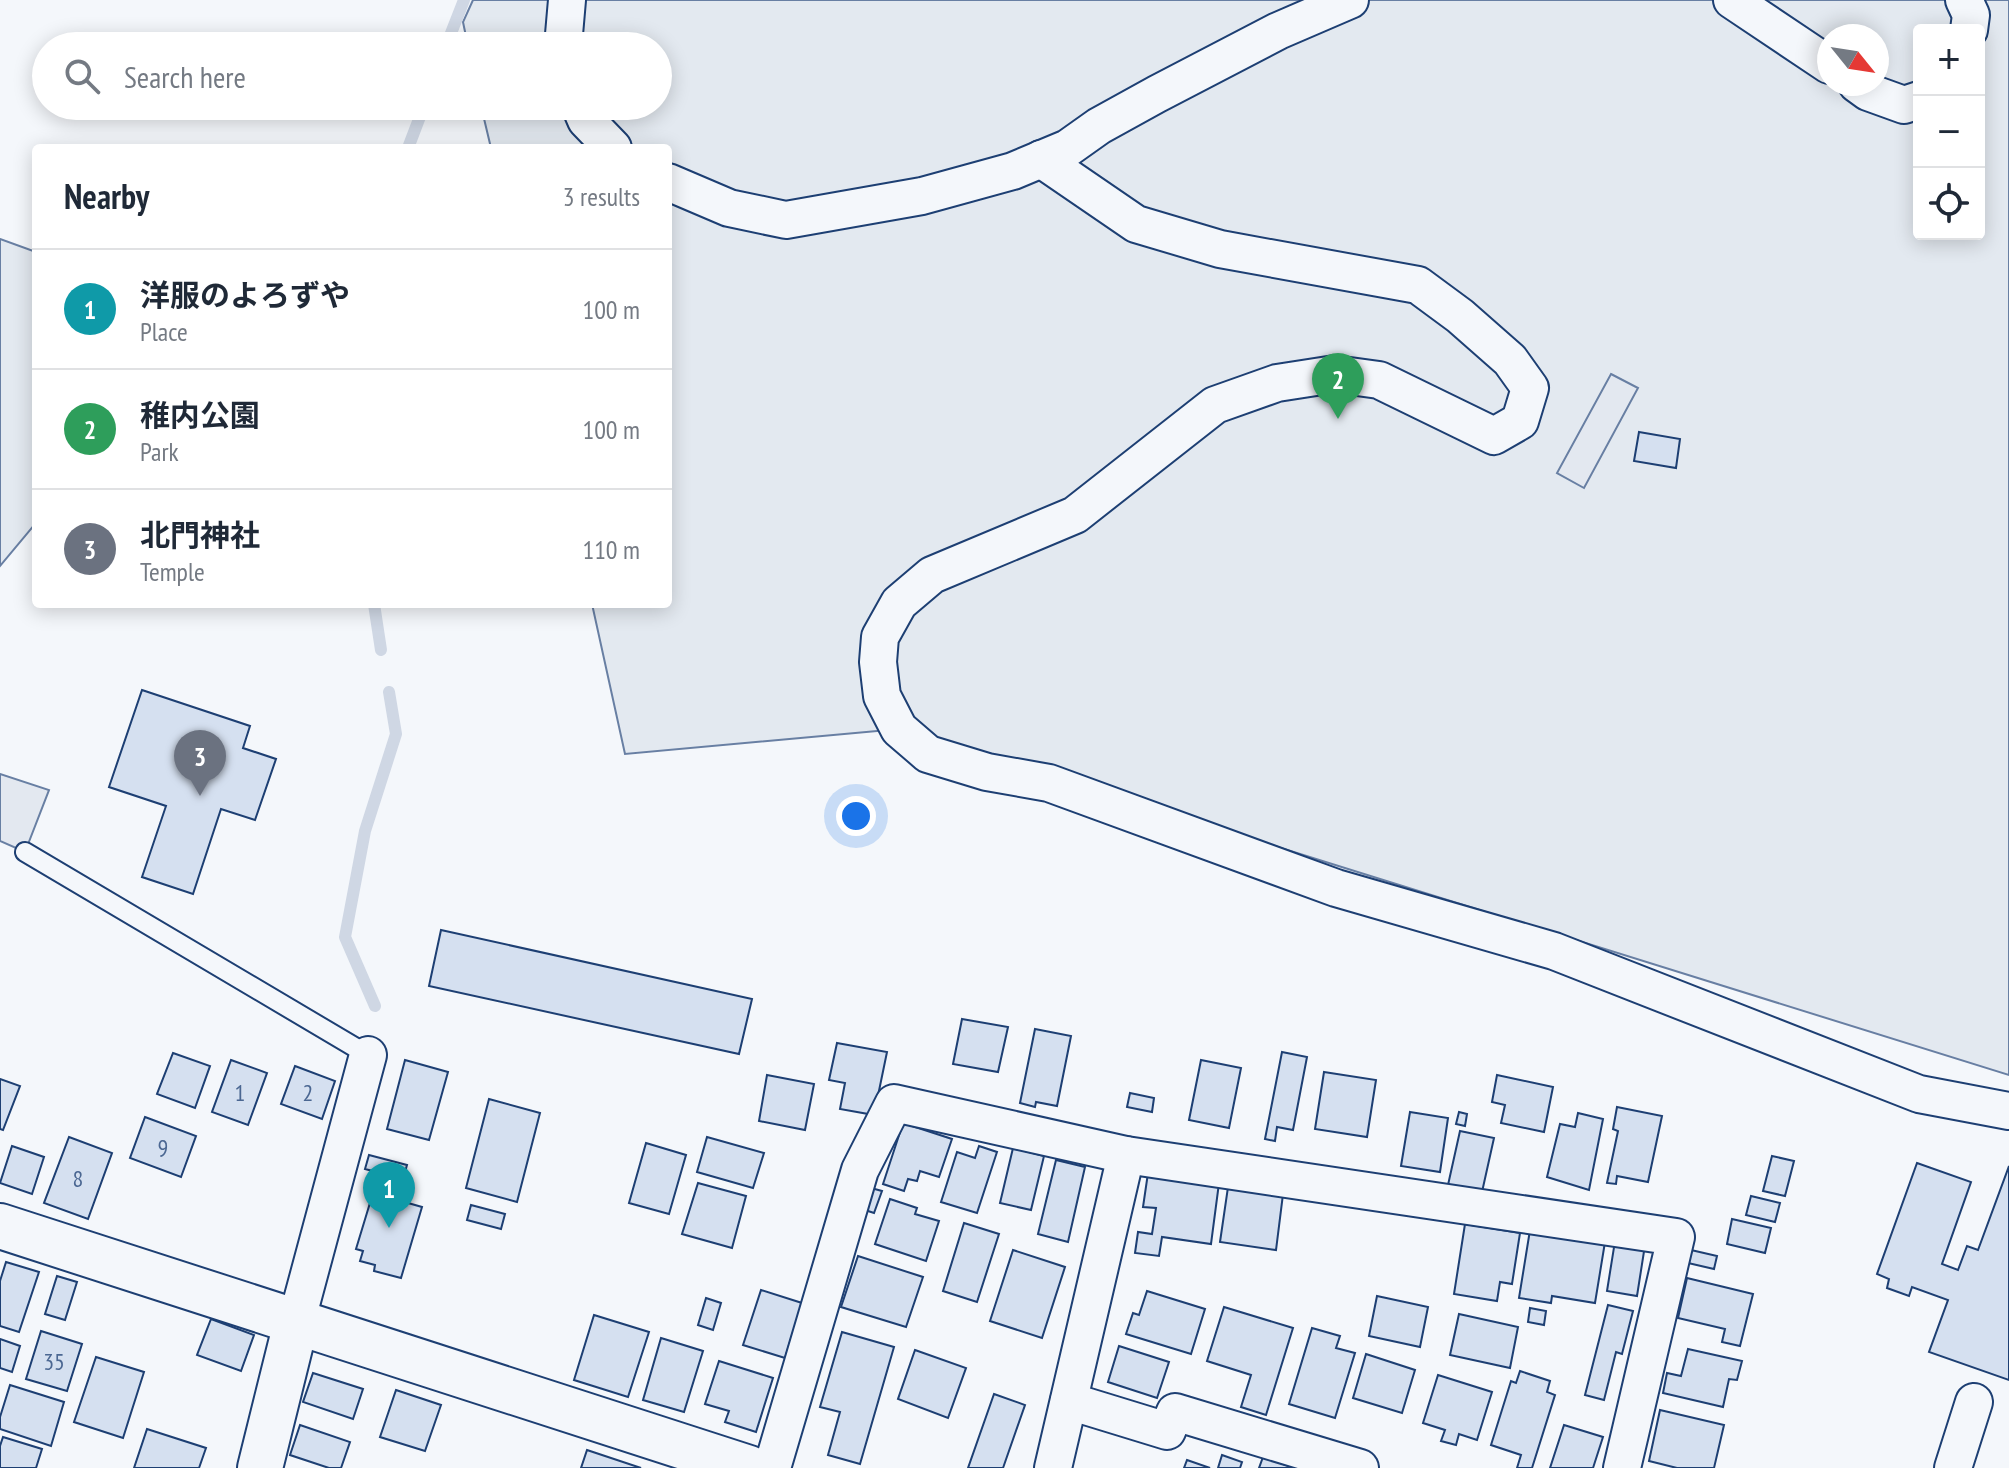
<!DOCTYPE html>
<meta charset="utf-8">
<style>
:root{--surface:#fff;--page:#f6f6f7;--text:#1f2937;--muted:#747a83;--line:#e0e1e3;--accent:#111827}
body{margin:0;font-family:"PT Sans Narrow","Noto Sans JP",sans-serif;background:var(--page);color:var(--text)}
.controls{position:absolute;right:24px;top:24px;display:grid;overflow:hidden;border-radius:8px;box-shadow:0 4px 20px #0003}
.controls button{width:72px;height:72px;display:grid;place-items:center;padding:0;border:0;border-bottom:2px solid var(--line);background:var(--surface);color:var(--text);font:40px sans-serif}
.compass{position:absolute;left:1817px;top:24px;width:72px;height:72px;border-radius:50%;background:var(--surface);box-shadow:0 4px 20px #0003;rotate:120deg}
.you{position:absolute;left:856px;top:816px;width:28px;height:28px;margin:-20px;border:6px solid #fff;border-radius:50%;background:#1a73e8;box-shadow:0 0 0 12px #1a73e833}
.badge{display:grid;place-items:center;width:52px;height:52px;border-radius:50%;background:var(--accent);color:#fff;font-size:26px;font-weight:700}
.pin{position:absolute;translate:-50% -66px;filter:drop-shadow(0 2px 4px #0008)}
.pin::after{content:'';position:absolute;top:42px;width:28px;height:24px;background:inherit;clip-path:polygon(0 0,100% 0,50% 100%)}
.list{margin:0;padding:0;list-style:none}
h2{display:flex;justify-content:space-between;align-items:center;height:104px;margin:0;padding:0 32px;font-size:34px}
h2 small{font-size:26px;font-weight:400;color:var(--muted)}
.list li{display:grid;grid-template-columns:52px 1fr auto;gap:24px;align-items:center;box-sizing:border-box;height:120px;padding:0 32px;border-top:2px solid var(--line)}
.list b{display:block;font-size:30px;white-space:nowrap}
.list p{margin:0;font-size:26px;white-space:nowrap;color:var(--muted)}
.list em{font-size:26px;font-style:normal;color:var(--muted)}
.icon{flex:none;width:44px;height:44px;fill:none;stroke:currentColor;stroke-width:2;stroke-linecap:round;stroke-linejoin:round}
.map{position:relative;flex:none;width:2009px;height:1468px;overflow:hidden}
.search{position:absolute;background:var(--surface);box-shadow:0 4px 20px #0003;left:32px;top:32px;width:640px;height:88px;display:flex;align-items:center;gap:20px;box-sizing:border-box;padding:0 28px;border-radius:44px;color:var(--muted);font-size:30px}
.panel{position:absolute;background:var(--surface);box-shadow:0 4px 20px #0003;left:32px;top:144px;width:640px;height:464px;border-radius:8px}
.map>svg:first-child{display:block}
.green{fill:#e3e9f0;stroke:#687fa3;stroke-width:2;fill-rule:evenodd}
.parking{fill:#e3e8f0;stroke:#687fa3;stroke-width:2}
.lines{fill:none;stroke-linecap:round;stroke-linejoin:round}
.stream{stroke:#cfd7e4;stroke-width:12}
.building{fill:#d5e0f0;stroke:#1d3f73;stroke-width:2}
.lane-casing{stroke:#1d3f73;stroke-width:22}
.street-casing{stroke:#1d3f73;stroke-width:40}
.secondary-casing{stroke:#1d3f73;stroke-width:48}
.lane{stroke:#f4f7fb;stroke-width:18}
.street{stroke:#f4f7fb;stroke-width:36}
.secondary{stroke:#f4f7fb;stroke-width:44}
.labels{text-anchor:middle;dominant-baseline:central;stroke-width:6;stroke-linejoin:round;paint-order:stroke}
.number-label{font-size:24px;fill:#4b6792}
</style>
<div class="map">
<svg width="2009" height="1468" viewBox="0 0 2009 1468">
<rect width="100%" height="100%" fill="#f4f7fb"/>
<g class="green">
<path d="M473,0H2009V1075L899,729L625,754L592,604H668V148H491L481,106H658V46H468L463,22ZM1919,30H1979V234H1919ZM1829,36H1877V84H1829Z"/>
<polygon points="0,239 36,252 36,523 0,566"/>
</g>
<g class="parking">
<polygon points="1611,374 1638,388 1584,488 1557,473"/>
<polygon points="0,774 49,790 25,852 0,841"/>
</g>
<g class="lines">
<g class="stream">
<polyline points="446,46 464,0"/>
<polyline points="408,148 424,106"/>
<polyline points="374,604 381,650"/>
<polyline points="375,1006 345,937 365,831 396,734 389,692"/>
</g>
</g>
<g class="building">
<polygon points="1639,432 1680,439 1676,468 1634,461"/>
<polygon points="142,690 250,726 243,748 276,759 255,820 221,809 193,894 142,877 166,806 109,787"/>
<polygon points="441,930 752,999 739,1054 429,986"/>
<polygon points="962,1019 1008,1027 998,1072 953,1064"/>
<polygon points="1035,1029 1071,1036 1057,1106 1036,1102 1035,1107 1020,1103"/>
<polygon points="837,1043 887,1052 874,1115 840,1109 845,1083 829,1080"/>
<polygon points="1282,1052 1307,1057 1293,1130 1277,1127 1275,1141 1265,1139"/>
<polygon points="173,1053 210,1066 195,1108 157,1094"/>
<polygon points="231,1060 267,1073 248,1125 212,1112"/>
<polygon points="405,1060 448,1072 429,1140 387,1129"/>
<polygon points="1201,1060 1241,1068 1229,1128 1189,1120"/>
<polygon points="295,1066 335,1081 322,1119 281,1104"/>
<polygon points="1324,1072 1376,1080 1367,1137 1315,1129"/>
<polygon points="767,1075 814,1084 805,1130 759,1121"/>
<polygon points="1497,1075 1553,1087 1544,1132 1501,1123 1505,1105 1492,1102"/>
<polygon points="0,1079 20,1086 3,1130 0,1129"/>
<polygon points="1130,1093 1154,1098 1152,1112 1127,1107"/>
<polygon points="489,1099 540,1113 517,1202 466,1188"/>
<polygon points="1617,1107 1662,1116 1648,1182 1617,1176 1616,1184 1607,1183 1618,1131 1613,1129"/>
<polygon points="1410,1112 1448,1118 1440,1172 1401,1166"/>
<polygon points="1459,1112 1467,1114 1465,1126 1456,1124"/>
<polygon points="1578,1113 1603,1119 1589,1190 1547,1177 1560,1124 1575,1127"/>
<polygon points="145,1117 196,1136 181,1177 130,1158"/>
<polygon points="903,1123 952,1139 939,1177 920,1171 917,1181 908,1179 904,1191 883,1184"/>
<polygon points="1460,1131 1494,1138 1482,1192 1448,1185"/>
<polygon points="69,1137 112,1153 88,1219 44,1203"/>
<polygon points="707,1137 764,1153 753,1188 697,1172"/>
<polygon points="646,1143 686,1155 669,1214 629,1203"/>
<polygon points="12,1146 44,1157 32,1194 0,1183"/>
<polygon points="979,1146 997,1152 977,1213 941,1202 957,1152 975,1158"/>
<polygon points="1013,1148 1044,1156 1031,1210 1000,1203"/>
<polygon points="369,1155 407,1165 403,1179 365,1169"/>
<polygon points="1772,1156 1794,1161 1785,1196 1763,1191"/>
<polygon points="1056,1160 1085,1167 1068,1242 1038,1234"/>
<polygon points="1917,1163 1971,1182 1942,1264 1958,1270 1967,1246 1978,1250 2009,1166 2009,1380 1929,1352 1948,1300 1912,1287 1909,1296 1887,1288 1889,1279 1877,1274"/>
<polygon points="1148,1173 1219,1183 1211,1244 1162,1237 1159,1256 1135,1253 1138,1232 1152,1234 1156,1208 1143,1207"/>
<polygon points="698,1183 746,1196 732,1248 682,1234"/>
<polygon points="1228,1187 1283,1194 1276,1250 1220,1242"/>
<polygon points="871,1188 882,1191 874,1213 865,1210"/>
<polygon points="373,1193 422,1207 401,1278 374,1271 375,1265 360,1261 363,1251 356,1249"/>
<polygon points="1751,1196 1780,1203 1775,1222 1746,1215"/>
<polygon points="890,1199 917,1208 915,1214 939,1221 926,1261 875,1244"/>
<polygon points="471,1205 505,1214 501,1229 467,1220"/>
<polygon points="1732,1219 1771,1228 1765,1253 1727,1244"/>
<polygon points="964,1223 999,1234 977,1302 943,1291"/>
<polygon points="1465,1224 1520,1233 1512,1284 1500,1282 1497,1301 1454,1294"/>
<polygon points="1530,1230 1605,1242 1595,1303 1552,1296 1551,1303 1519,1298"/>
<polygon points="1615,1241 1645,1245 1637,1296 1607,1291"/>
<polygon points="1013,1250 1065,1267 1042,1338 990,1321"/>
<polygon points="1691,1250 1717,1256 1714,1269 1688,1263"/>
<polygon points="858,1256 923,1277 906,1327 841,1307"/>
<polygon points="6,1262 39,1272 19,1332 0,1326 0,1281"/>
<polygon points="57,1276 77,1282 65,1320 45,1314"/>
<polygon points="1687,1278 1753,1294 1740,1346 1722,1342 1725,1329 1678,1318"/>
<polygon points="761,1290 802,1303 785,1358 743,1345"/>
<polygon points="1147,1291 1205,1309 1191,1354 1126,1334 1133,1313 1139,1315"/>
<polygon points="1377,1296 1428,1307 1420,1347 1369,1336"/>
<polygon points="706,1298 721,1303 713,1330 698,1325"/>
<polygon points="1608,1305 1633,1311 1622,1354 1616,1352 1604,1400 1585,1395"/>
<polygon points="1224,1307 1293,1328 1266,1415 1241,1407 1251,1375 1207,1361"/>
<polygon points="1530,1308 1546,1311 1544,1325 1528,1322"/>
<polygon points="1459,1314 1518,1327 1510,1368 1450,1355"/>
<polygon points="594,1315 649,1332 628,1397 574,1380"/>
<polygon points="211,1319 254,1335 241,1371 197,1355"/>
<polygon points="1312,1328 1340,1336 1336,1348 1355,1353 1335,1418 1289,1404"/>
<polygon points="41,1331 82,1344 67,1391 26,1379"/>
<polygon points="842,1332 894,1347 860,1464 828,1455 840,1412 820,1407"/>
<polygon points="661,1338 703,1351 684,1412 643,1400"/>
<polygon points="0,1339 20,1346 12,1372 0,1368"/>
<polygon points="1119,1346 1169,1362 1157,1398 1108,1382"/>
<polygon points="1688,1349 1742,1361 1737,1380 1729,1379 1723,1407 1663,1393 1667,1373 1681,1376"/>
<polygon points="915,1350 966,1368 948,1418 898,1399"/>
<polygon points="1366,1354 1415,1370 1402,1413 1353,1398"/>
<polygon points="96,1357 144,1372 123,1438 74,1422"/>
<polygon points="719,1361 773,1378 756,1432 725,1422 729,1411 705,1404"/>
<polygon points="1520,1371 1550,1381 1547,1392 1555,1395 1532,1468 1517,1468 1521,1455 1491,1445 1511,1381 1516,1383"/>
<polygon points="313,1373 363,1389 353,1419 303,1402"/>
<polygon points="1438,1375 1492,1392 1477,1440 1459,1434 1456,1445 1441,1441 1445,1430 1423,1423"/>
<polygon points="10,1385 64,1402 51,1446 0,1429 0,1417"/>
<polygon points="396,1390 441,1405 425,1451 380,1437"/>
<polygon points="994,1394 1025,1405 1003,1468 968,1468"/>
<polygon points="1660,1410 1724,1425 1714,1468 1677,1468 1649,1461"/>
<polygon points="300,1425 350,1442 341,1468 329,1468 290,1455"/>
<polygon points="1564,1425 1603,1437 1593,1468 1550,1468"/>
<polygon points="147,1429 206,1448 199,1468 134,1468"/>
<polygon points="3,1437 42,1449 36,1468 0,1468 0,1446"/>
<polygon points="587,1450 641,1468 581,1468"/>
<polygon points="1222,1455 1242,1462 1240,1468 1218,1468"/>
<polygon points="1263,1457 1294,1468 1259,1468"/>
<polygon points="1187,1460 1210,1468 1184,1468"/>
</g>
<g class="lines">
<defs>
<polyline id="lane" points="25,852 368,1055"/>
<g id="street">
<polyline points="1732,0 1829,65"/>
<polyline points="1964,0 1971,15 1969,30"/>
<polyline points="563,46 567,0"/>
<polyline points="1857,84 1868,92 1904,105 1919,100"/>
<polyline points="580,106 586,120 613,148"/>
<polyline points="1041,159 1136,224 1220,249 1418,285 1460,316 1510,360 1530,388 1520,421 1494,436 1379,380 1335,374 1277,383 1215,405 1075,515 932,575 899,603 880,637 878,662 882,696 899,729 928,754 987,772 1049,783 1336,888 1554,951 1919,1094 2009,1111"/>
<polyline points="668,182 729,208 786,220 922,196 1013,171 1068,148 1099,126 1157,94 1278,31 1350,0"/>
<polyline points="296,1323 368,1055"/>
<polyline points="1069,1401 1167,1431 1175,1412 1360,1468"/>
<polyline points="772,1468 860,1170 894,1103 1126,1155 1676,1237 1622,1468"/>
<polyline points="1053,1468 1126,1155"/>
<polyline points="1953,1468 1974,1402"/>
</g>
<g id="secondary">
<polyline points="0,1226 749,1468"/>
<polyline points="260,1468 296,1323"/>
</g>
</defs>
<use href="#lane" class="lane-casing"/>
<use href="#street" class="street-casing"/>
<use href="#secondary" class="secondary-casing"/>
<use href="#lane" class="lane"/>
<use href="#street" class="street"/>
<use href="#secondary" class="secondary"/>
</g>
<g class="labels">
<g class="number-label">
<text x="240" y="1092">1</text>
<text x="308" y="1092">2</text>
<text x="163" y="1147">9</text>
<text x="78" y="1178">8</text>
<text x="54" y="1361">35</text>
</g>
</g>
</svg>
<div class="controls">
<button>+</button>
<button>−</button>
<button><svg class="icon" aria-label="locate" viewBox="0 0 24 24"><circle cx="12" cy="12" r="6"/><path d="M12 2v4M12 18v4M2 12h4M18 12h4"/></svg></button>
</div>
<svg class="compass" viewBox="-18 -18 36 36"><path d="M0-13l5 13h-10z" fill="#e53935"/><path d="M0 13l5-13h-10z" fill="#747a83"/></svg>
<div class="you"></div>
<div class="pin badge" style="left:389px;top:1228px;background:#0f9aa8">1</div>
<div class="pin badge" style="left:1338px;top:419px;background:#2e9e5b">2</div>
<div class="pin badge" style="left:200px;top:796px;background:#6b7280">3</div>
<div class="search"><svg class="icon" aria-label="search" viewBox="0 0 24 24"><circle cx="10" cy="10" r="6"/><path d="M15 15l6 6"/></svg>Search here</div>
<section class="panel">
<h2>Nearby<small>3 results</small></h2>
<ul class="list">
<li><span class="badge" style="background:#0f9aa8">1</span><div><b>洋服のよろずや</b><p>Place</p></div><em>100 m</em></li>
<li><span class="badge" style="background:#2e9e5b">2</span><div><b>稚内公園</b><p>Park</p></div><em>100 m</em></li>
<li><span class="badge" style="background:#6b7280">3</span><div><b>北門神社</b><p>Temple</p></div><em>110 m</em></li>
</ul>
</section>
</div>
